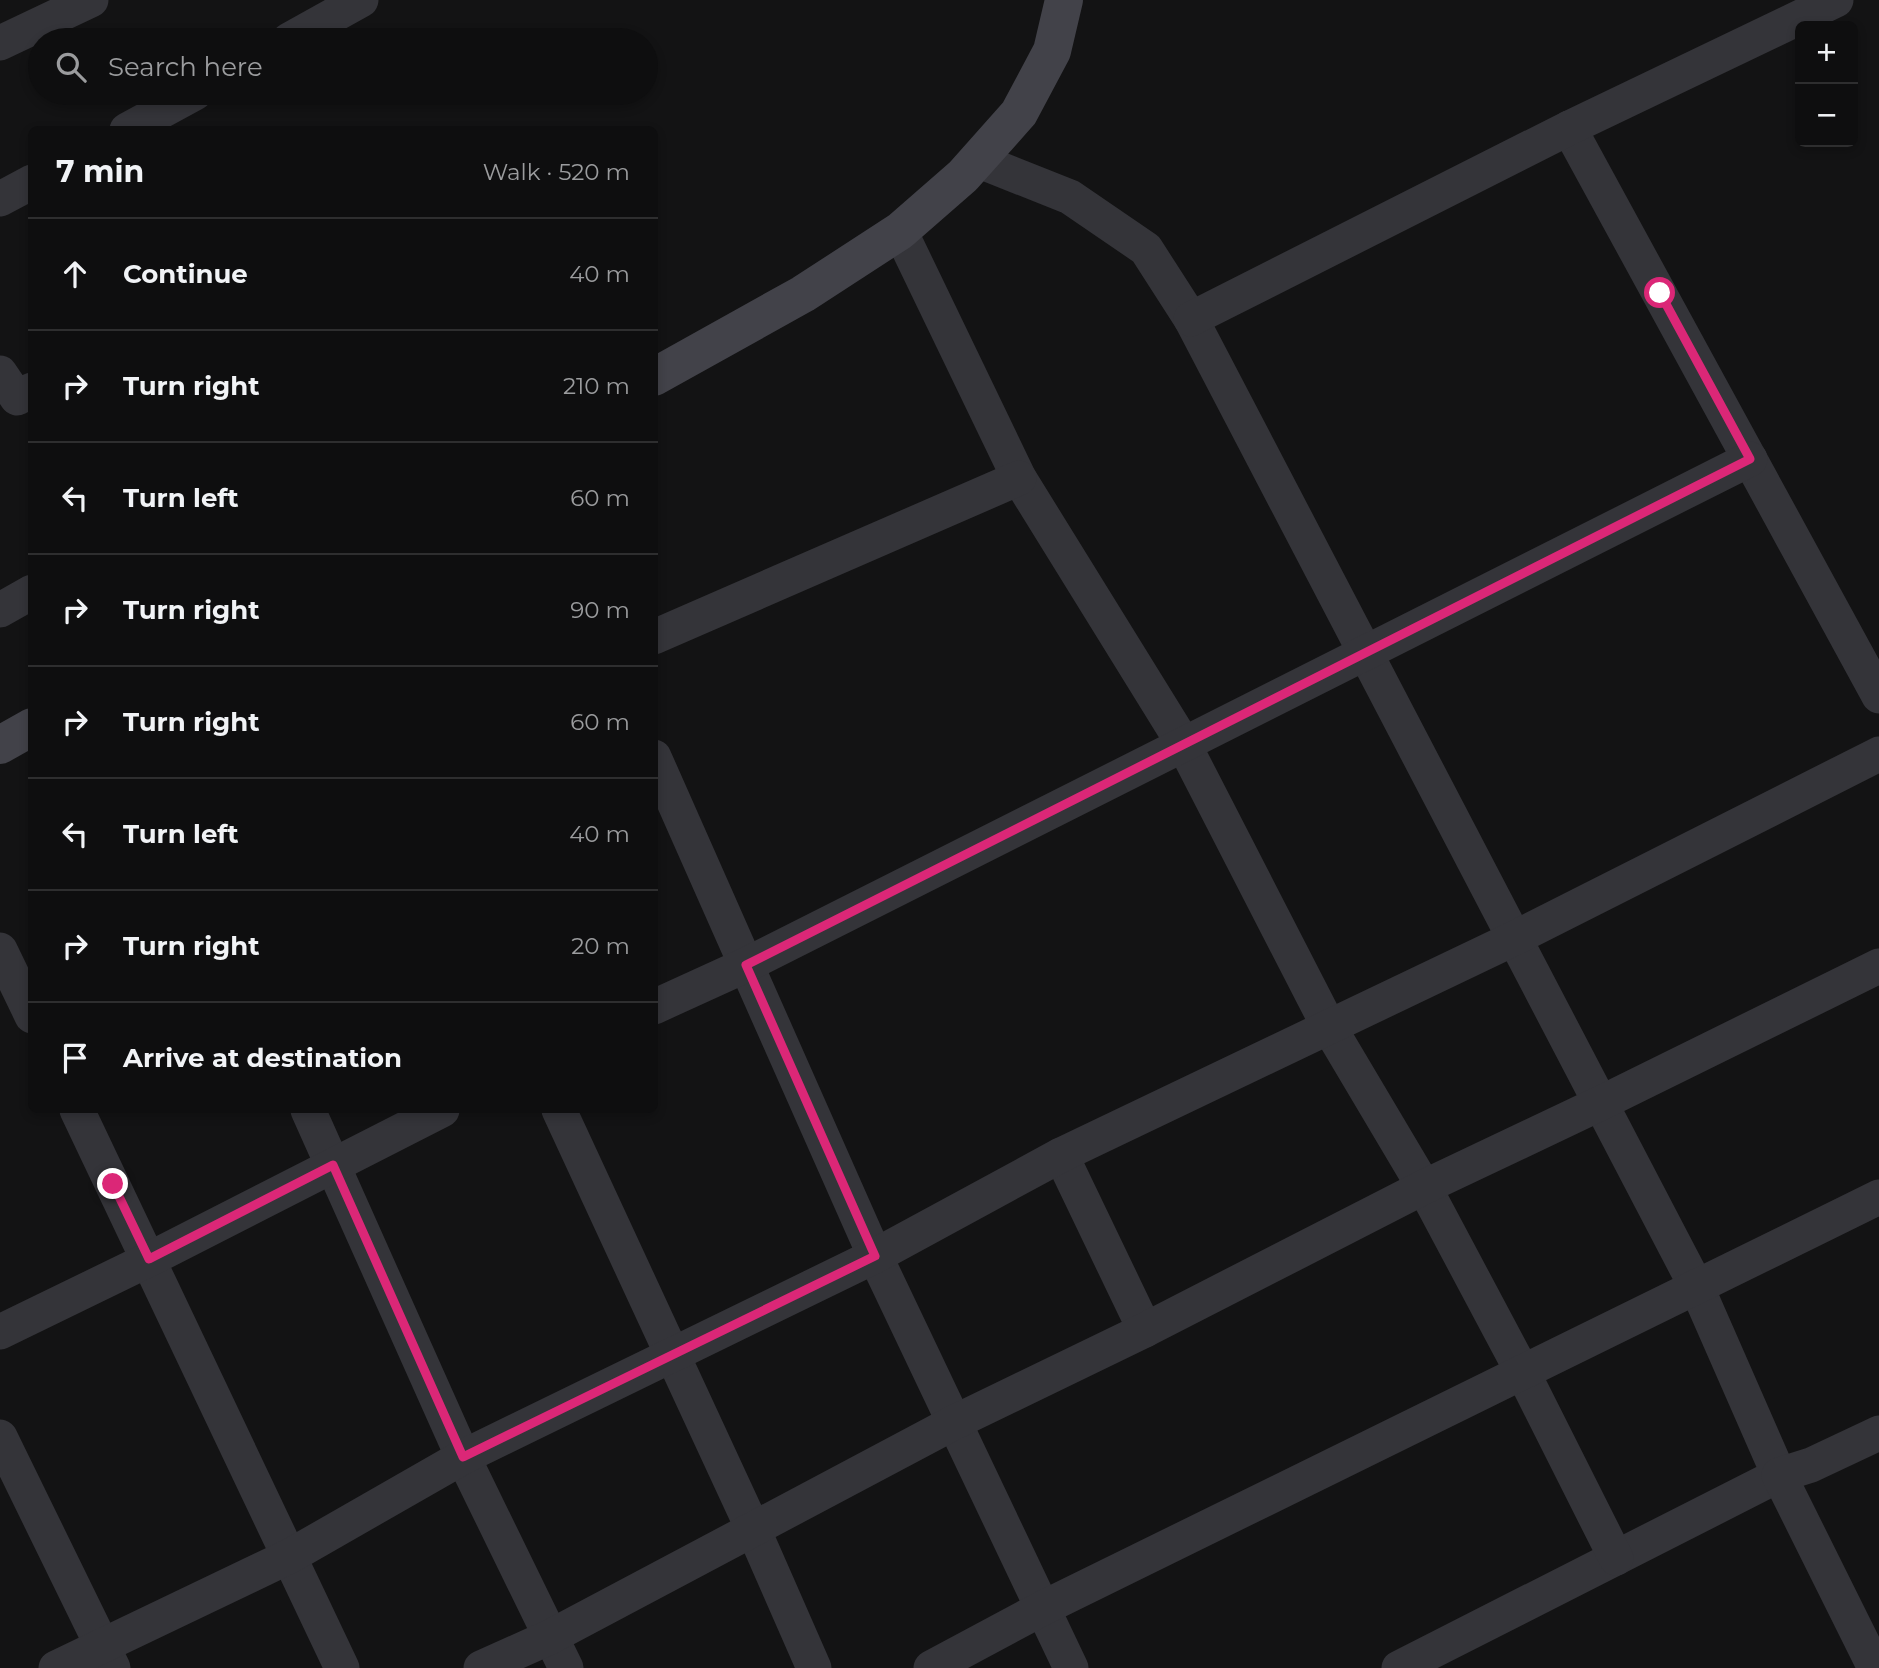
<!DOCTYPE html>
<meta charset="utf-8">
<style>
:root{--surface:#0e0e0f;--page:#1c1c1d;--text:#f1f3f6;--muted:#9b9c9e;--line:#2e2e2f}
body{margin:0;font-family:Montserrat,sans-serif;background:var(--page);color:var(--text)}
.controls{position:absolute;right:21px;top:21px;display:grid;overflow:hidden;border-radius:10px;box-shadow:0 4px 10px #0003}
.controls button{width:63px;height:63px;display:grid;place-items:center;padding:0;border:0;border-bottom:2px solid var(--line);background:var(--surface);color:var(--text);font:35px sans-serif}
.stop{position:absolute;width:21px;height:21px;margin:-16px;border:5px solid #db2777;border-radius:50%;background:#fff}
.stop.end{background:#db2777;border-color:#fff;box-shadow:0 2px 7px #0008}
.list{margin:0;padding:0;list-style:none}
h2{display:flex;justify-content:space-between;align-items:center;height:91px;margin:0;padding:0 28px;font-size:30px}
h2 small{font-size:23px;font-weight:400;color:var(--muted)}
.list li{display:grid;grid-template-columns:46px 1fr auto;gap:21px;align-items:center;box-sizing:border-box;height:112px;padding:0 28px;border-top:2px solid var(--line)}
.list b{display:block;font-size:26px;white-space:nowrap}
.list em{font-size:23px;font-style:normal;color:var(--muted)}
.icon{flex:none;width:38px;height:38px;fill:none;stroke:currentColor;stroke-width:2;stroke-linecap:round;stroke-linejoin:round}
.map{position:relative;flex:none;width:1879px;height:1668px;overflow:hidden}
.search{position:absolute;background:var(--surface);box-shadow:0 4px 10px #0003;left:28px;top:28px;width:630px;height:77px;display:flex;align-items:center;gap:18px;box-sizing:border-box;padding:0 24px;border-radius:38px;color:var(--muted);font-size:26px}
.panel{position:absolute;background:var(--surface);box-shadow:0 4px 10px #0003;left:28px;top:126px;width:630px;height:987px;border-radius:10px}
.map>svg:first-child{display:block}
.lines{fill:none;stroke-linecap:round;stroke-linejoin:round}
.street{stroke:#343439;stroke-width:35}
.secondary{stroke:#424249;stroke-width:38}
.route{stroke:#db2777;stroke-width:9}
</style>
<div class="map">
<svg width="1879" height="1668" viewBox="0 0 1879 1668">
<rect width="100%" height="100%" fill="#131314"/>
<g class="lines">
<g class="street">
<polyline points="289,40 361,0"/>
<polyline points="0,43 91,0"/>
<polyline points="1569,128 1879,696"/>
<polyline points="127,130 195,93"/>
<polyline points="977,160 1070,197 1146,249 1191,319 1697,1288 1779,1475 1399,1668"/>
<polyline points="0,199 32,182"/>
<polyline points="900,231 1019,478 1183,743 1329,1027 1424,1187 1523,1373 1616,1558"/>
<polyline points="1191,319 1569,128 1836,0"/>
<polyline points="0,373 17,398 32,390"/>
<polyline points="0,610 32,592"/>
<polyline points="654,637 1019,478"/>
<polyline points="654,757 875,1256 1071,1668"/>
<polyline points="0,950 32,1016"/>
<polyline points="654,1007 746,965 1750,459"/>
<polyline points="77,1110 342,1668"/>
<polyline points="308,1110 463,1457 566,1668"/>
<polyline points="559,1110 753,1529 814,1668"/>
<polyline points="1061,1155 1145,1330"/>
<polyline points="0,1332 150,1259 442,1110"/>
<polyline points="0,1437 113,1668"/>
<polyline points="56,1668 290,1556 463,1457 875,1256 1061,1155 1515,938 1879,754"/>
<polyline points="481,1668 550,1637 955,1422 1145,1330 1424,1187 1601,1103 1879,966"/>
<polyline points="931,1668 1043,1608 1879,1197"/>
<polyline points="1875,1668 1779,1475 1811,1465 1879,1433"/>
</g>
<g class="secondary">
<polyline points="654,377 803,294 900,231 963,176 1019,113 1052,51 1064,0"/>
<polyline points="0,745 32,727"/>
</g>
</g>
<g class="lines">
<polyline class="route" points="113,1184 149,1259 333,1165 463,1457 875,1256 746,965 1750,459 1660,293"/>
</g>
</svg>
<div class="controls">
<button>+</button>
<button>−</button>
</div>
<div class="stop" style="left:1660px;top:293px"></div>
<div class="stop end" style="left:113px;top:1184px"></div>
<div class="search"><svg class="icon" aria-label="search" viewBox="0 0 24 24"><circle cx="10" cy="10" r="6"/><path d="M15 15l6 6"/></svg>Search here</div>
<section class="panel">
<h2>7 min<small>Walk · 520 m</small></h2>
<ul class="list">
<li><svg class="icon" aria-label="ahead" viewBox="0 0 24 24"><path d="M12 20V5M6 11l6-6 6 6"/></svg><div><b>Continue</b></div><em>40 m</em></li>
<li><svg class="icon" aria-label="right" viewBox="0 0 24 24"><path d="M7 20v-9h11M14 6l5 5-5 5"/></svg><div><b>Turn right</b></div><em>210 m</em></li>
<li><svg class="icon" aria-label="left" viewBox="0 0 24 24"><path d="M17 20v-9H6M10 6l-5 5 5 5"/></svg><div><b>Turn left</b></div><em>60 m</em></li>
<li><svg class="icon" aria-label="right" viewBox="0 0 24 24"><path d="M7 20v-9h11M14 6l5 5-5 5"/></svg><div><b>Turn right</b></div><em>90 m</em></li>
<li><svg class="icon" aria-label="right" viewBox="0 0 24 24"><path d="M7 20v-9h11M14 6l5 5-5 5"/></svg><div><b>Turn right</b></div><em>60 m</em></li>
<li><svg class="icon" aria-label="left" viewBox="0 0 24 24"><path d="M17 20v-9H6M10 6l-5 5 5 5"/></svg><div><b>Turn left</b></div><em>40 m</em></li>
<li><svg class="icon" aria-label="right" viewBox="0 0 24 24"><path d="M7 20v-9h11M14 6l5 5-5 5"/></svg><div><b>Turn right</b></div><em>20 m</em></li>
<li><svg class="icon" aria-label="arrive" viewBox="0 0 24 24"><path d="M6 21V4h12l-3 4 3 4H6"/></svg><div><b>Arrive at destination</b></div></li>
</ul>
</section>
</div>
